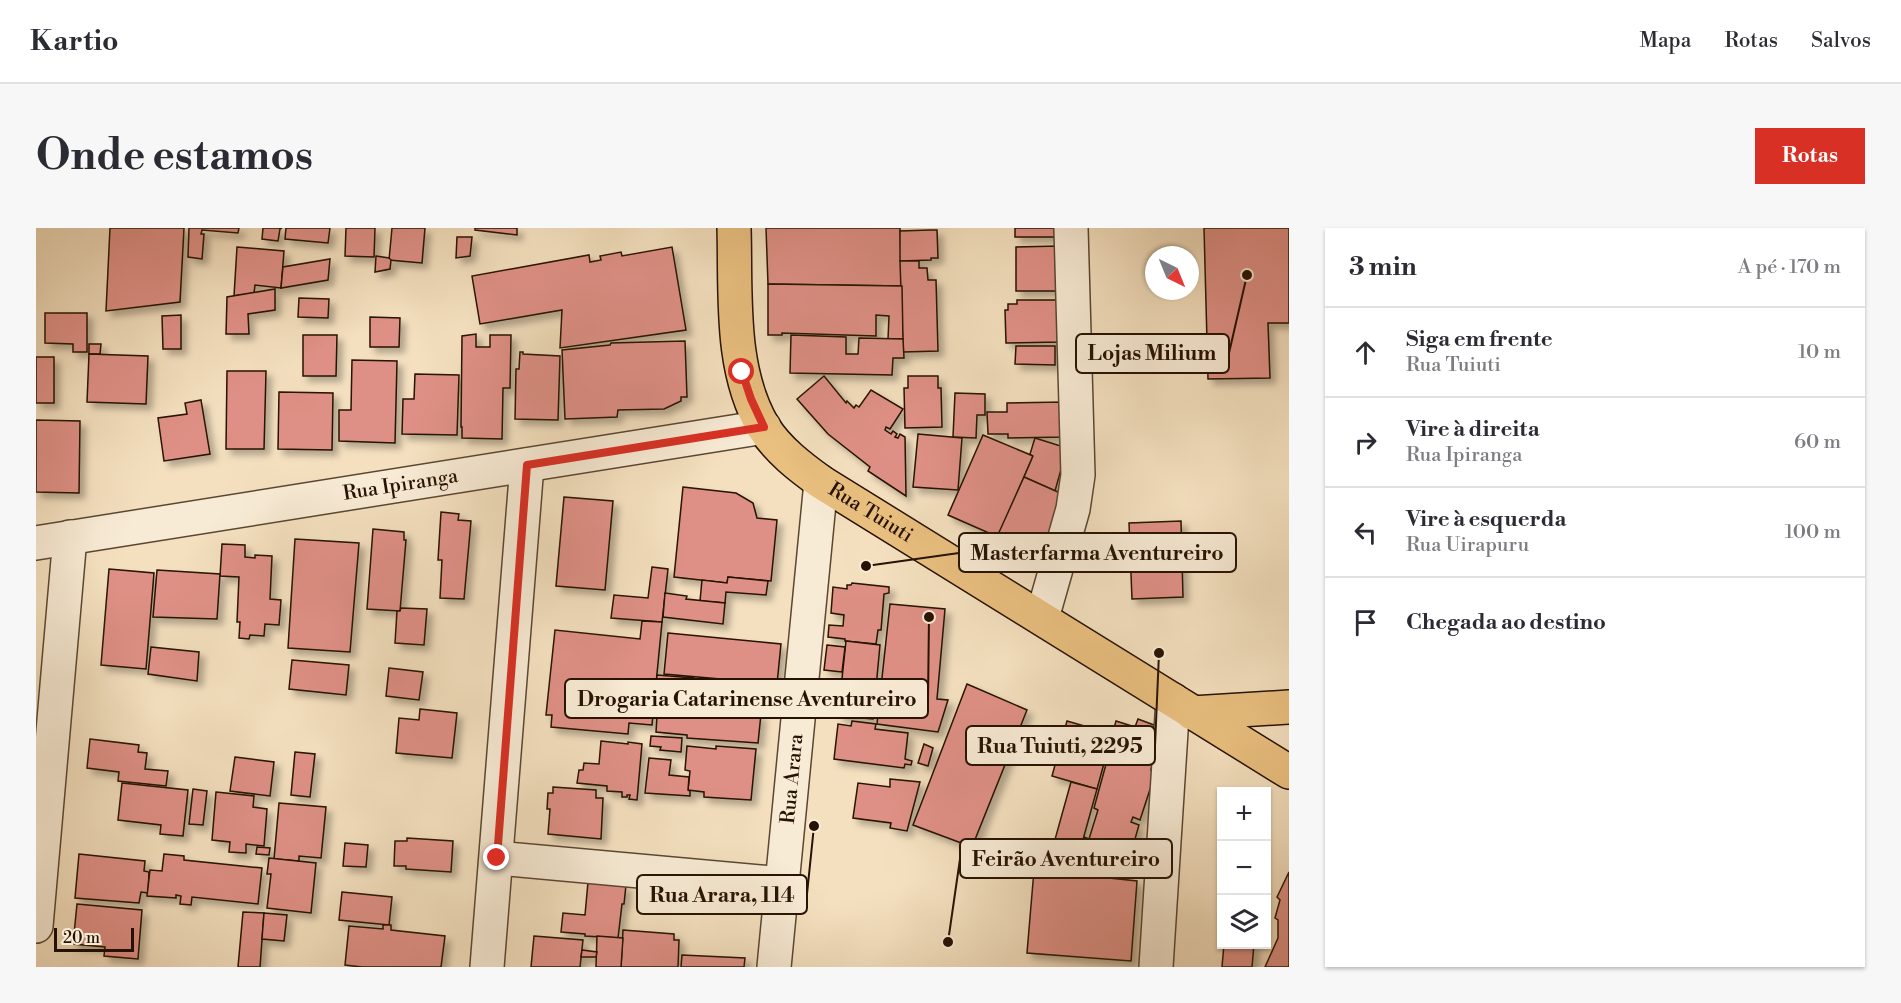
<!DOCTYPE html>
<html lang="pt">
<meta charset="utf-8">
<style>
:root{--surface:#fff;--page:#f7f7f7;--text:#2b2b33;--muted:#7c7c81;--line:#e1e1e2;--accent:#d93025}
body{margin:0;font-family:"Libre Bodoni",serif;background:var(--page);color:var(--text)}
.controls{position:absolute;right:18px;bottom:18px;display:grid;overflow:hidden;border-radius:0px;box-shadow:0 2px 4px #0004}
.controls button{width:54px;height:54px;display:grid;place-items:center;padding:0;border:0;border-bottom:2px solid var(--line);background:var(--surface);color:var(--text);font:30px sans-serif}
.compass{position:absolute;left:1109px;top:18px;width:54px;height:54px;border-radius:50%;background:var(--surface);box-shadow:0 2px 4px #0004;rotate:137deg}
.scale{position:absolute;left:18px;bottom:15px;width:80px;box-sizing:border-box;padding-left:6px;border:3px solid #261203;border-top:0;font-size:16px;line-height:21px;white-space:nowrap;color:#261203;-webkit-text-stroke:4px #f8ebd5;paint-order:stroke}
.stop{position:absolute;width:18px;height:18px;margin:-14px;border:4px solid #d93025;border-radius:50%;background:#fff}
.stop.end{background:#d93025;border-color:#fff;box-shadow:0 2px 6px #0008}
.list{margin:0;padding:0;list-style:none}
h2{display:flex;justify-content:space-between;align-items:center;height:78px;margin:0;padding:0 24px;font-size:26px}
h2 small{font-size:20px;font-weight:400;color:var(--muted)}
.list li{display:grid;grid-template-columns:39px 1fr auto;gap:18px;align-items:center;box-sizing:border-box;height:90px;padding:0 24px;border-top:2px solid var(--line)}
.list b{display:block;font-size:22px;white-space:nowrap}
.list p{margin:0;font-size:20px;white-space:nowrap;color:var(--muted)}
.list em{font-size:20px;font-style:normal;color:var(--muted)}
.icon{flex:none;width:33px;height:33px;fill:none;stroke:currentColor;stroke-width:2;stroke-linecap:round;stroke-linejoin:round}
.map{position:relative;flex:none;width:1253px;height:739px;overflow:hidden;border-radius:0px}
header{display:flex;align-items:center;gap:36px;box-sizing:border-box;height:84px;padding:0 30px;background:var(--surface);border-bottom:2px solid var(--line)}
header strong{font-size:28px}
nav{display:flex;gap:33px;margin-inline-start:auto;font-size:21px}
.intro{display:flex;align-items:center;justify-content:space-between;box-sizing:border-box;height:144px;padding:0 36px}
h1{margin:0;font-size:42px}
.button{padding:15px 27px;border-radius:0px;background:var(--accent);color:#fff;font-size:21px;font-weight:700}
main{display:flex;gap:36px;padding:0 36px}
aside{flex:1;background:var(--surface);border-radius:0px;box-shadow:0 2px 4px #0004}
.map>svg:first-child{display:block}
.building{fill:#df9086;stroke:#261203;stroke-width:1.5;filter:url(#shadow)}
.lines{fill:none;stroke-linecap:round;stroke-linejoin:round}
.minor-casing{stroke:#5a4632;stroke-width:36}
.major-casing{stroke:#261203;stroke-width:36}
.minor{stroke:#f8ebd5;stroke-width:33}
.major{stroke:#eac080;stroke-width:33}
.route{stroke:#d93025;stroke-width:8}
.labels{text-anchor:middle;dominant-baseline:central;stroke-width:4.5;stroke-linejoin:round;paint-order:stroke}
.street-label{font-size:20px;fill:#261203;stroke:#f8ebd5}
.leader{fill:none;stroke:#261203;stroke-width:2}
.callout-dot{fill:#261203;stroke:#f8ebd5;stroke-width:2}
.callout{fill:#f8ebd5;stroke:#261203;stroke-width:2}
.callout-label{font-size:21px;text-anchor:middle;font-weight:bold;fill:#261203}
</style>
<header>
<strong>Kartio</strong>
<nav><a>Mapa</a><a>Rotas</a><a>Salvos</a></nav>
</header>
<div class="intro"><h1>Onde estamos</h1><a class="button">Rotas</a></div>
<main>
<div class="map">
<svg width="1253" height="739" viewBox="0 0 1253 739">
<defs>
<filter id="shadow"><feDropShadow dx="5.5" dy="5.5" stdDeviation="3" flood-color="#0004"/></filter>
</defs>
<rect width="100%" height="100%" fill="#f4e0bf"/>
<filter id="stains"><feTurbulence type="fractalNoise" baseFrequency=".00333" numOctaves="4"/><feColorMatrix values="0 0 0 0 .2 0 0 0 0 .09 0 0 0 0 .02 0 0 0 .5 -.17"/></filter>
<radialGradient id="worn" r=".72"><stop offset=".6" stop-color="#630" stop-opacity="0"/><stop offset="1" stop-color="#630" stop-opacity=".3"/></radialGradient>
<g class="building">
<polygon points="74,0 148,0 144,74 70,83"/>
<polygon points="153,0 203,0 202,5 166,2 165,6 168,6 166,31 152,29"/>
<polygon points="227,0 246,0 244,1 242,13 226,11"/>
<polygon points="250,0 294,0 292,15 249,11"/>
<polygon points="310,0 339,0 338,29 309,28"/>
<polygon points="356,0 389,0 386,35 353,32"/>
<polygon points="439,0 481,0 481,7 439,2"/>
<polygon points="730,0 864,0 866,58 732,56"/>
<rect x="979" y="0" width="43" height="9"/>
<polygon points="1168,0 1253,0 1253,95 1232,95 1234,150 1172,151"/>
<polygon points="894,2 901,2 902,30 895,30 895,32 864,33 864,3"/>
<polygon points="421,9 436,9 434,28 420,30"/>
<polygon points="1023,18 1023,63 980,63 980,19"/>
<polygon points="201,19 248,23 245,60 219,57 218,65 198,68"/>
<polygon points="636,19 650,102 524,120 526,82 444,96 436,48 553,27 554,34 565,32 564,28 585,24 586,28"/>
<polygon points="340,28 353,30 355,32 354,41 339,44"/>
<polygon points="294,31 292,52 245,60 247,39"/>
<polygon points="864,33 883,33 883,40 891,40 892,52 900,52 902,123 867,124"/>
<polygon points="732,56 866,58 867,111 852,111 853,88 840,87 840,108 746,105 746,107 732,107"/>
<polygon points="239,61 239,82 212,86 213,106 190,106 191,69"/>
<polygon points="263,70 293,71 292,90 262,89"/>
<polygon points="981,72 1025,72 1025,114 970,115 969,82 972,82 972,76 981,76"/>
<polygon points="9,85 51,85 51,124 37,124 37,116 9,115"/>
<polygon points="145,87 145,121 127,121 126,88"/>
<polygon points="334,89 364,90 363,119 334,119"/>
<polygon points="440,106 440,119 454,119 454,107 475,107 474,160 467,160 466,211 426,210 426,199 425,199 426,108"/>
<polygon points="267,107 301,107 300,148 267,148"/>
<polygon points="755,107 810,109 810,126 822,126 823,110 867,111 868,130 857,130 856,147 754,145"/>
<polygon points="649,113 651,169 645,169 645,173 628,181 582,182 581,189 529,191 526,122 574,117 575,115"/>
<polygon points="53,116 65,116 64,126 53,126"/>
<polygon points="980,118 1019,118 1019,137 979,136"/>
<polygon points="484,124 487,124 487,126 524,128 522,192 479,191 480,141 483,141"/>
<polygon points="53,126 112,128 110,176 51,174"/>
<rect x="0" y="129" width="18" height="46"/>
<polygon points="316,132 361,133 359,215 303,213 303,182 315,182"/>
<polygon points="191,143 230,143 228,221 190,221"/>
<polygon points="379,146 423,147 421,207 366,206 367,171 378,171"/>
<polygon points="788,148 810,175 811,173 818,180 820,177 823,179 835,162 867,181 854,201 850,199 849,202 855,206 857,203 861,206 859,209 862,210 864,206 869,209 870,268 832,243 834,239 792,206 761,171"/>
<polygon points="872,148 902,148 902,160 905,160 906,199 869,200 868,160 872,160"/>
<polygon points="243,164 297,165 296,222 242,221"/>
<polygon points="919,165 949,166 949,187 941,187 940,210 917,209"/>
<polygon points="165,172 174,226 128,233 122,190 151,186 149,175"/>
<polygon points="1027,174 1028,209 972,210 972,206 952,206 951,184 971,184 971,175"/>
<polygon points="0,192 44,193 43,265 0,264"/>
<polygon points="882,206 926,210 922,262 877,259"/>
<polygon points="947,207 997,228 962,309 912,287"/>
<polygon points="999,210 1031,220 1019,263 988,249 997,228 994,226"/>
<polygon points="988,249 1031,268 1004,330 960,311"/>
<polygon points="647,259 700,265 717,275 721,290 741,292 735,353 692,349 691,355 638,349"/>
<polygon points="528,269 577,273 569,362 520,358"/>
<polygon points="405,284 423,286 422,292 435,293 428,371 404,370 406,332 402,332"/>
<polygon points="1145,293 1147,369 1096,371 1093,295"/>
<polygon points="337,301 368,304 368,312 370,312 364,383 331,381"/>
<polygon points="259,311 323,315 314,424 252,420"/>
<polygon points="186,316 209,317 209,329 219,330 219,327 236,328 234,371 245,372 243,397 229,396 228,408 214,407 213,411 203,410 204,394 201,394 203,349 184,348"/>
<polygon points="616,339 632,341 626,394 575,390 578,367 612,370"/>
<polygon points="73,341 118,345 110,441 65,437"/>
<polygon points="121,342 184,346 181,391 117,389"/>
<polygon points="692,349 732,353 730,367 690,364 689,375 664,373 666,352 691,355"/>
<polygon points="816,355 853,359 853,365 848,366 845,402 842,402 840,416 809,413 809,411 792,409 793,397 807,398 808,387 795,385 797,359 811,361 811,357 815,357"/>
<polygon points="629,365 651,368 650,371 689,375 687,396 627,389"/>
<polygon points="854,376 909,381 901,471 912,472 902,504 841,496"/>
<polygon points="365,380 391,381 388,417 359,415 361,383 364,383"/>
<polygon points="606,393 626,394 616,497 593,495 592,506 515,499 516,487 510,487 519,402 604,411"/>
<polygon points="632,405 745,416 741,456 628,446"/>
<polygon points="810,413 844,417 837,491 802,488"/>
<polygon points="791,417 809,419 806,444 788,442"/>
<polygon points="115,419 163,424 161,453 112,446"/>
<polygon points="256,432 313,437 310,467 253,461"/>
<polygon points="353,440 387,444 383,472 350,468"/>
<polygon points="621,447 658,450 658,453 688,456 686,483 725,486 722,515 651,510 651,507 620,504 622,473 619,472"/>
<polygon points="931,456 991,482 936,619 877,597"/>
<polygon points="384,481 421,485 416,530 360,525 363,490 383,492"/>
<polygon points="1102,491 1118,497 1116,503 1120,522 1115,542 1120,543 1104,592 1097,589 1095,594 1103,597 1089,646 1043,626 1048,609 1053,611 1062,582 1058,580 1072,529 1070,529 1080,493 1099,499"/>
<polygon points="816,493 840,496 839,501 872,505 869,531 876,533 875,537 869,536 868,540 798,531 802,496 815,498"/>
<polygon points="1031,493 1076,506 1061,561 1016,548"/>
<polygon points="615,508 646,510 645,524 624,522 625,519 614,518"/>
<polygon points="54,511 103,517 102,524 111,525 109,541 132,543 130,558 82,553 83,544 51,540"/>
<polygon points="565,513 592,516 592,514 606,516 601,572 593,571 594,567 591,567 591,569 586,569 586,564 571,563 571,558 541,555 543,542 547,542 548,535 563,536"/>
<polygon points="888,516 897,520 892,538 882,535"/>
<polygon points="651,518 680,521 680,518 720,521 715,572 668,569 668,564 652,562 654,543 649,542"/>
<polygon points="259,524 279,526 274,569 255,567"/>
<polygon points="199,529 238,534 234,568 194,563"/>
<polygon points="613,530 635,532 633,547 653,549 652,562 654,563 654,568 609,565"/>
<polygon points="854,551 884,554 871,603 854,600 855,595 817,590 822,555 854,559"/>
<polygon points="1035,554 1061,561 1043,626 1018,615"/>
<polygon points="86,555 152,562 147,608 124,606 125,597 82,592"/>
<polygon points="517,559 560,562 560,570 567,570 565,611 512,606 514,581 511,581 512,565 517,565"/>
<polygon points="157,561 171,563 167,597 153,596"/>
<polygon points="180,564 218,568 217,579 231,581 228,618 210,616 210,625 193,624 194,614 176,612"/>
<polygon points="243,575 290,579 285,630 263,628 263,633 238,631"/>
<polygon points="371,610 417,613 415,644 370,641 370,638 358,638 359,613 371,613"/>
<polygon points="309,615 332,617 330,639 307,638"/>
<polygon points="221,619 234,620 233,627 220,626"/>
<polygon points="43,626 109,633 108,643 113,644 112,665 105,664 103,675 39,670"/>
<polygon points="128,626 148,628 148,632 226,640 222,676 156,669 155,677 144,676 145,668 140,667 140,670 111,668 114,642 126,643"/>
<polygon points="233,630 280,635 275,685 231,680 235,646 231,646"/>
<polygon points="998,642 1101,653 1095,733 991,725"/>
<polygon points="1253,644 1253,739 1229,739 1242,710 1242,692 1239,690 1244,672 1241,669"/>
<polygon points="552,654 590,657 588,676 586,676 582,710 549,708 549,706 525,704 527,685 549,687"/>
<polygon points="306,664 356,669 353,697 303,692"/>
<polygon points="41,676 106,682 102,731 68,728 69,719 37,716"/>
<polygon points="207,684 228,685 224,739 202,739"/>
<polygon points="228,685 251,687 248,713 226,711"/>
<polygon points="347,697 355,697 355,702 409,708 405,739 326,739 309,737 313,698 347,701"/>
<polygon points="587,702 638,706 638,712 643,712 642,739 585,739"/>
<polygon points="498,708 547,712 544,739 495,739"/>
<polygon points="561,708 587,710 585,739 560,739"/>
<polygon points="1188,716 1218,716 1216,739 1186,739"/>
<polygon points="546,722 561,724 560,729 545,729"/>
<polygon points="646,727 709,730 708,739 645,739"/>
</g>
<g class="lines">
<defs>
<g id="minor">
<path id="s1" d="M0,315L728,199"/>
<polyline points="1006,390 1037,281 1042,247 1035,0"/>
<polyline points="461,630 746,656"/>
<polyline points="0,698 34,309"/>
<polyline points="451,739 491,237"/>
<path id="s2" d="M738,739L785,254"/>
<polyline points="1120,739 1137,472"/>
</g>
<g id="major">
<path id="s3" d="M698,0C700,65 693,142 728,200C742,222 764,239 785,254L1253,544"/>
<polyline points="1156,485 1253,479"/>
</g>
</defs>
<use href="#minor" class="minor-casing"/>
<use href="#major" class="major-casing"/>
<use href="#minor" class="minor"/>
<use href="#major" class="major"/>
</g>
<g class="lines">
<polyline class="route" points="461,630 491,237 728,199 715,171 706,144"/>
</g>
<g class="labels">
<g class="street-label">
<text stroke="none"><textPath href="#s1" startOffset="369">Rua Ipiranga</textPath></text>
<text stroke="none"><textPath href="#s3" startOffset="342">Rua Tuiuti</textPath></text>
<text stroke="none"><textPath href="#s2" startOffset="189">Rua Arara</textPath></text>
</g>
</g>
<path class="leader" d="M1211 47L1193 125M830 338L923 325M893 389L892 471M1123 425L1119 518M912 714L924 631M778 598L771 666"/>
<g class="callout-dot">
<circle cx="1211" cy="47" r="6"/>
<circle cx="830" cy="338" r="6"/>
<circle cx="893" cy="389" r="6"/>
<circle cx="1123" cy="425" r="6"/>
<circle cx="912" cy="714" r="6"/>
<circle cx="778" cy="598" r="6"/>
</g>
<g class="callout">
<rect x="1040" y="106" width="153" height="39" rx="6"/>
<rect x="923" y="305" width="277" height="39" rx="6"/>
<rect x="529" y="451" width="363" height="39" rx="6"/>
<rect x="930" y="498" width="189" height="39" rx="6"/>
<rect x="924" y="611" width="212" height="39" rx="6"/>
<rect x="601" y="647" width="170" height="39" rx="6"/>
</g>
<g class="callout-label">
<text x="1116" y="132">Lojas Milium</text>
<text x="1061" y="332">Masterfarma Aventureiro</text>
<text x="711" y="478">Drogaria Catarinense Aventureiro</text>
<text x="1024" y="525">Rua Tuiuti, 2295</text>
<text x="1030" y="638">Feirão Aventureiro</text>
<text x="686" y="674">Rua Arara, 114</text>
</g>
<rect width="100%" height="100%" filter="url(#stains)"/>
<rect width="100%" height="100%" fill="url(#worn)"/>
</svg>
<div class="controls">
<button>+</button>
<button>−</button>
<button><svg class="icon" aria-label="layers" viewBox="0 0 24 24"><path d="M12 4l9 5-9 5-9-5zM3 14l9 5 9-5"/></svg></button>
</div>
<svg class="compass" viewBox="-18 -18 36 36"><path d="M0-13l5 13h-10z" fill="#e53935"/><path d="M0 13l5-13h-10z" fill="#7c7c81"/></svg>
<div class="scale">20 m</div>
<div class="stop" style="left:706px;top:144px"></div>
<div class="stop end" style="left:461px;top:630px"></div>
</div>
<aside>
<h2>3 min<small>A pé · 170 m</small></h2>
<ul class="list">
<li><svg class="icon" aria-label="ahead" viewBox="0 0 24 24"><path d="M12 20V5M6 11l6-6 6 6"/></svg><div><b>Siga em frente</b><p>Rua Tuiuti</p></div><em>10 m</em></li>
<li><svg class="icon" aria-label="right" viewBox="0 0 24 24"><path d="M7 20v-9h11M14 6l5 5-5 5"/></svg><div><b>Vire à direita</b><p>Rua Ipiranga</p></div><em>60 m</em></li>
<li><svg class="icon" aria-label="left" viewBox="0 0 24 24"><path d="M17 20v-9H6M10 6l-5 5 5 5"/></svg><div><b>Vire à esquerda</b><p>Rua Uirapuru</p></div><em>100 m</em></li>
<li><svg class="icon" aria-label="arrive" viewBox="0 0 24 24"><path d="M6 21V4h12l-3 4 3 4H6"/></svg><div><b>Chegada ao destino</b></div></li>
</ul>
</aside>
</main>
